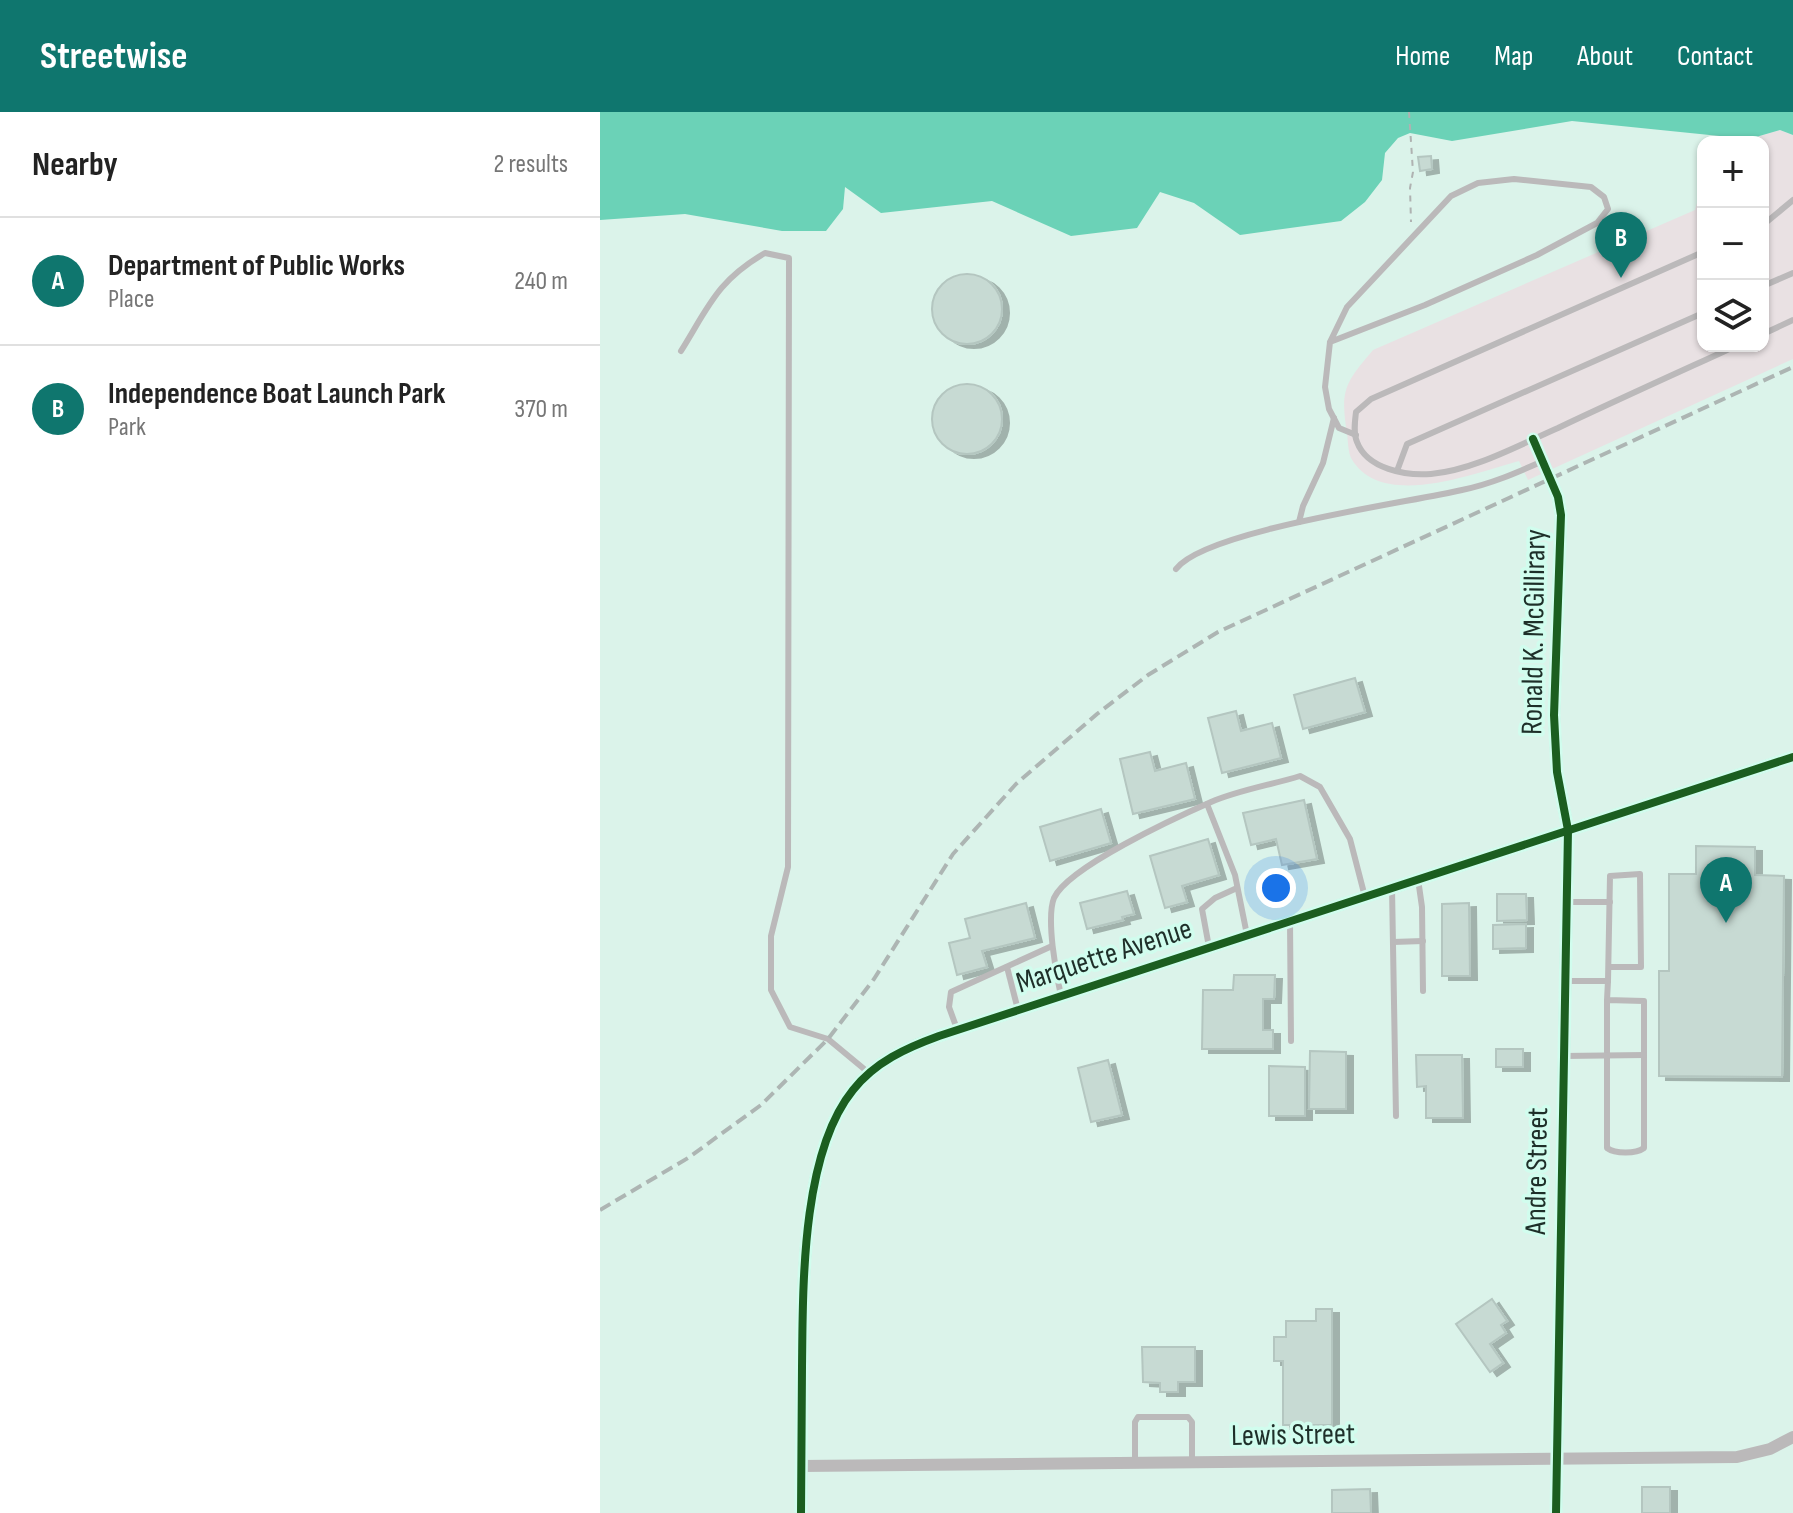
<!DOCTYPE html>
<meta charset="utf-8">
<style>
:root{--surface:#fff;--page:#f6f6f6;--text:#222;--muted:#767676;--line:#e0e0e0;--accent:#0f766e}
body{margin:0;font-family:"Sofia Sans Condensed",sans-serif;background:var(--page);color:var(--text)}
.controls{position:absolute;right:24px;top:24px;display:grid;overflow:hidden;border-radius:16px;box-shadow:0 2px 6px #0004}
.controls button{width:72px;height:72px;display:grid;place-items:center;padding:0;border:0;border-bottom:2px solid var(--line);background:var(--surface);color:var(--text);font:40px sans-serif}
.you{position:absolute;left:676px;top:776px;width:28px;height:28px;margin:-20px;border:6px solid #fff;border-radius:50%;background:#1a73e8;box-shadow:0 0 0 12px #1a73e833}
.badge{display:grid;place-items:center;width:52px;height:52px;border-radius:50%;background:var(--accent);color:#fff;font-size:26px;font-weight:700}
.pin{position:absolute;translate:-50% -66px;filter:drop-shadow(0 2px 4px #0008)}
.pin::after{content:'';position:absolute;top:42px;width:28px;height:24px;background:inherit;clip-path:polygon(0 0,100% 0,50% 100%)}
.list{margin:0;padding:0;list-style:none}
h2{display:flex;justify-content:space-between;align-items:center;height:104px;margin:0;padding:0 32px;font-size:34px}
h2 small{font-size:26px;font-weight:400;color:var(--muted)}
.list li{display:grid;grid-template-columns:52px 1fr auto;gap:24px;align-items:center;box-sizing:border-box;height:128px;padding:0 32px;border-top:2px solid var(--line)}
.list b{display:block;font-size:30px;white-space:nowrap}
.list p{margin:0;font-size:26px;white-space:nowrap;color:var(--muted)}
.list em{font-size:26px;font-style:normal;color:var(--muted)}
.icon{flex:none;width:44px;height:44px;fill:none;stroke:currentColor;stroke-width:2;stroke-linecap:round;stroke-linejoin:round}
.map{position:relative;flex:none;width:1193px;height:1401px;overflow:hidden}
header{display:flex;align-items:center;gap:48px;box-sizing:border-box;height:112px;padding:0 40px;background:var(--accent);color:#fff}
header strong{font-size:38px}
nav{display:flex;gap:44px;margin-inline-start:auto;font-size:28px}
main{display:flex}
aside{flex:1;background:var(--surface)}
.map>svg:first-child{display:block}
.green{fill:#e9e1e3}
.water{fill:#6bd2b7}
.building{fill:#c7dad3;stroke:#b4c6c0;stroke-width:2;filter:url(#shadow)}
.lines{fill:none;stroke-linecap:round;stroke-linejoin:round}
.path{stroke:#afb2b1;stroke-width:2;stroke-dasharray:6 6;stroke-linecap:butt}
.service{stroke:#bbb9ba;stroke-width:6}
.minor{stroke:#bbb9ba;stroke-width:12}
.rail{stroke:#adb5b3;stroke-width:4;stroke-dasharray:12 6;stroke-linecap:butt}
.cycleway-casing{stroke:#d1fdee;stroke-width:13}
.cycleway{stroke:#1b5e20;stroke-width:8}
.labels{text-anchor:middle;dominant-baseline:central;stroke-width:7;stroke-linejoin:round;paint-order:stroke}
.street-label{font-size:30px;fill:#1e2f29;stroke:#d1fdee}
</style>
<header>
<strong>Streetwise</strong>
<nav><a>Home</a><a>Map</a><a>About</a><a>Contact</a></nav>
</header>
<main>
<aside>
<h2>Nearby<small>2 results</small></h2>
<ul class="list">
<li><span class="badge">A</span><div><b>Department of Public Works</b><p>Place</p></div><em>240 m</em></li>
<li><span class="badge">B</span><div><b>Independence Boat Launch Park</b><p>Park</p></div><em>370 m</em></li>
</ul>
</aside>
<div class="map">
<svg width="1193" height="1401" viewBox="0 0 1193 1401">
<defs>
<filter id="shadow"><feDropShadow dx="7" dy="4" stdDeviation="0" flood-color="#0004"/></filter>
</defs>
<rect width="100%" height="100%" fill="#dbf3ea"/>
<path class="green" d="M1180,18L1193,23V247L928,368L919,349C874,361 781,399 751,346C748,339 748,329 747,321C740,278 745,271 773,238L1095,98L1103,70V234H1163V30H1114L1116,22L1149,27Z"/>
<polygon class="water" points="0,0 1193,0 1193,23 1180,18 1149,27 972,9 852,29 810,21 798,26 785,41 782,68 765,90 741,109 640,123 594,91 560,80 537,116 471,124 392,89 281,101 245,75 243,97 226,119 182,119 85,102 0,108"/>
<g class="building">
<polygon points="831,44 832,57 820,59 818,45"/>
<circle cx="367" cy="197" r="35"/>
<circle cx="367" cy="307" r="35"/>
<polygon points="755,566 765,600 703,617 694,583"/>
<polygon points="636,599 641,619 672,611 681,646 622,661 608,606"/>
<polygon points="550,640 555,659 586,651 595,687 533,702 520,647"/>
<polygon points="704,688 717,747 682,753 676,727 651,733 643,701"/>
<polygon points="501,697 511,731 450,749 440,715"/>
<polygon points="608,727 619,763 582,774 587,790 565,796 550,744"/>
<polygon points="1096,734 1155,735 1155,763 1184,764 1182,965 1059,964 1059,859 1069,859 1069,762 1096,762"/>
<polygon points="527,779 534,802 522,805 523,808 487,817 480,791"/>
<polygon points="897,782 926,782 927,808 897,809"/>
<polygon points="426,791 435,826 382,839 387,855 357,863 349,831 370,826 365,807"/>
<polygon points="869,791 870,864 842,864 842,792"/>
<polygon points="926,812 926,836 893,837 893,813"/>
<polygon points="634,863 675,863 674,887 663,887 663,918 673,918 673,937 602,937 603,878 633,878"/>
<rect x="896" y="937" width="27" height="18"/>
<polygon points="710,939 746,940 746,997 709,997"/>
<polygon points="816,943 862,943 863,1006 826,1006 826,974 817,975"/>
<polygon points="508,948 522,1003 491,1010 478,956"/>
<polygon points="669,954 705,955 705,1004 669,1004"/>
<polygon points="892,1187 907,1209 901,1213 906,1221 890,1232 903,1251 890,1260 856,1212"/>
<polygon points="716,1197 732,1197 732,1313 683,1313 683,1249 674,1249 674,1225 686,1225 686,1209 716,1209"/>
<polygon points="542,1235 595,1235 595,1270 578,1270 578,1280 560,1280 560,1271 543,1270"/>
<rect x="1042" y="1375" width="28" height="26"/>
<polygon points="770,1377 771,1401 732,1401 732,1378"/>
</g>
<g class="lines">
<polyline class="path" points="809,0 813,60 810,76 811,110"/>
<g class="service">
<polyline points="1163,113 1193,88"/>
<path d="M1103,140L771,287L756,300C755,309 753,321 757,330C767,357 806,364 831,362C874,358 919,333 958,316C1017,288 1077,261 1136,234"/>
<polyline points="1163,174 1193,161"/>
<polyline points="1163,222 1193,208"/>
<polyline points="730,230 825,193 937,143 997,111 1008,97 1004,85 991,75 914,67 878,71 851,84 747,195 730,230 725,275 729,297 739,316 756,323"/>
<path d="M81,239C109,194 117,169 165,141L189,146L188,755L171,824V878L190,915L228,927L269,961"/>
<polyline points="797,359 807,332 1103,201"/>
<polyline points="699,410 703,394 723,351 734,306"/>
<path d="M576,457C605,418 807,391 862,378C891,372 916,361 943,349"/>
<polyline points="607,692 635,763 647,823"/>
<polyline points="818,767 822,795 823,879"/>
<polyline points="792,776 796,1004"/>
<polyline points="967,790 1010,790"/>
<polyline points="690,809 691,929"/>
<polyline points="793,830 823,829"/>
<polyline points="609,835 602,797 615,786 637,776"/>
<polyline points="407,855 418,898"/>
<path d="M965,869H1008L1007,888V1036C1015,1042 1036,1042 1044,1036V889L1007,888"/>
<polyline points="1008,869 1010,764 1040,762 1041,855 1009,855"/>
<path d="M461,884C456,862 446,806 454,786C468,755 577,705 611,690C639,678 671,673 700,664L720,675L750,727L765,785"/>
<polyline points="357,917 349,895 351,880 452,834"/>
<polyline points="964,944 1044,943"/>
<polyline points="535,1350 535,1310 538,1305 588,1305 592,1310 592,1350"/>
</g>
<g class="minor">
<polyline points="933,327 958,385 961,403 954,603 957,660 968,718 956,1401"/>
<polyline points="201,1354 1137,1345 1170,1337 1193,1325"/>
<path d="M201,1401C201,1352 202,1304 202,1255C203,1176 201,1042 253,978C275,950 306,936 339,924L1193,645"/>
</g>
<polyline class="rail" points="0,1098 88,1046 161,993 228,927 274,867 353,742 416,672 497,602 548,563 618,520 1193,255"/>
<defs>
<g id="cycleway">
<polyline points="933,327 958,385 961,403 954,603 957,660 968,718 956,1401"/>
<path d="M201,1401C201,1352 202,1304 202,1255C203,1176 201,1042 253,978C275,950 306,936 339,924L1193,645"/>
</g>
</defs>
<use href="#cycleway" class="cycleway-casing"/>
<use href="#cycleway" class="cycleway"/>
</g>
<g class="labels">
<g class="street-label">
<text transform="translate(934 520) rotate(-89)">Ronald K. McGillirary</text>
<text transform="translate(504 844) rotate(-18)">Marquette Avenue</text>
<text transform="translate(937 1059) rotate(-89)">Andre Street</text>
<text transform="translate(693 1323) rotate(-1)">Lewis Street</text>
</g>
</g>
</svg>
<div class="controls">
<button>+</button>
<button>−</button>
<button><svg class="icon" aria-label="layers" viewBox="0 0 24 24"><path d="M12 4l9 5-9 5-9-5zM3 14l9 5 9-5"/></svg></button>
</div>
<div class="you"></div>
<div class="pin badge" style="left:1126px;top:811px">A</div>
<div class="pin badge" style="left:1021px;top:166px">B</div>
</div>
</main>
